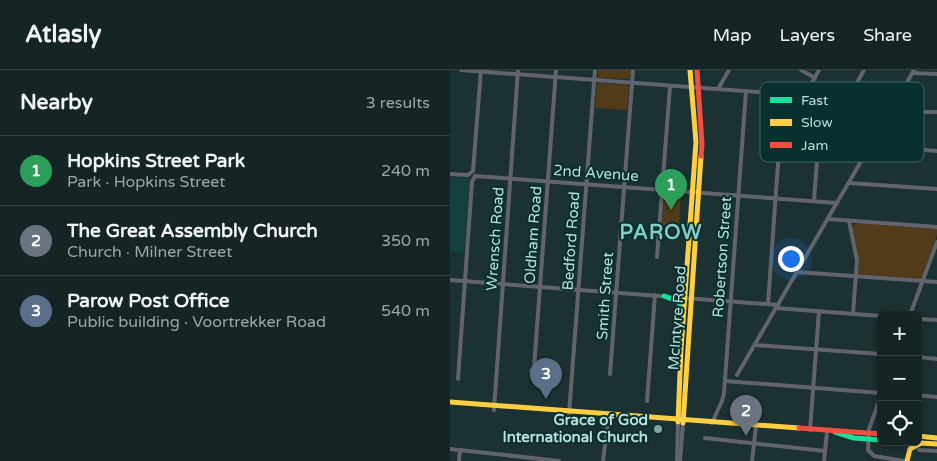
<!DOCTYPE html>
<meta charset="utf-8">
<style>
:root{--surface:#152525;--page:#1e2d2d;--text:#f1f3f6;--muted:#9da5a7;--line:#344242;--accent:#84a2a1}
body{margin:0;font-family:"Varela Round",sans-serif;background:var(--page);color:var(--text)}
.controls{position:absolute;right:15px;bottom:15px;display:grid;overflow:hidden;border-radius:8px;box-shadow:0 2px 12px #0003}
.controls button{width:45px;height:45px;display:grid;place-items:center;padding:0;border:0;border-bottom:1px solid var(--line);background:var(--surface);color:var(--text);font:25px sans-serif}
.you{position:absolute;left:340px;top:188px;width:18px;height:18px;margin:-12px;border:4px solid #fff;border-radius:50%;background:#1a73e8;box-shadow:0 0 0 8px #1a73e833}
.badge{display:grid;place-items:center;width:32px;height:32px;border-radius:50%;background:var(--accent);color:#fff;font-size:16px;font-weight:700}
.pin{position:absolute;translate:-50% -41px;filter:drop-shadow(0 1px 2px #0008)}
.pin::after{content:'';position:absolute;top:26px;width:18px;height:15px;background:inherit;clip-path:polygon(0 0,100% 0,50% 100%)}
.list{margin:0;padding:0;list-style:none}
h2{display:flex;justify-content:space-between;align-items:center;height:65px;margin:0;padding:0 20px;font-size:21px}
h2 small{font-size:16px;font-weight:400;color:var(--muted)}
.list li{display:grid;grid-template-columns:32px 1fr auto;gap:15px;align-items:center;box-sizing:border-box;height:70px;padding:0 20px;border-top:1px solid var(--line)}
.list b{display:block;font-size:19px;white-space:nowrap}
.list p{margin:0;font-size:16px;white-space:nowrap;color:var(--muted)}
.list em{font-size:16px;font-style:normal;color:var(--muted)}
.icon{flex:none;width:28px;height:28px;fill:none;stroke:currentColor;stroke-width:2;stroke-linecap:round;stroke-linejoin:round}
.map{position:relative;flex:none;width:487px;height:391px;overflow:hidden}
header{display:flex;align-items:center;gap:30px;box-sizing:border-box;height:70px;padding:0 25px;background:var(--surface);border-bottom:1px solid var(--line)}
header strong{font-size:24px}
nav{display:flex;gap:28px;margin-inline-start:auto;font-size:18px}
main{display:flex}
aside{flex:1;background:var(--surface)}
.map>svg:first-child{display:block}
.built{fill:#15403f}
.green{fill:#523b19}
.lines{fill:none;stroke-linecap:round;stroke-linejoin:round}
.street{stroke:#63636d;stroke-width:4}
.fast{stroke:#16e098;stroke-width:5}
.slow{stroke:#ffcf43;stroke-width:5}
.jam{stroke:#f24e42;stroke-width:5}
.poi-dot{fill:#84a2a1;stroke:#07302e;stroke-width:2}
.labels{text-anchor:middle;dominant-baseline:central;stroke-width:4;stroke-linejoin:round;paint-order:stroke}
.street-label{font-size:15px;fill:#bcdfdd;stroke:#07302e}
.poi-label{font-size:15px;font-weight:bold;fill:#bcdfdd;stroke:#07302e;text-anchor:end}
.district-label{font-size:20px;font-weight:bold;letter-spacing:1px;fill:#85cdc9;stroke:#07302e}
.key{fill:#07302e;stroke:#3d6563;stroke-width:1}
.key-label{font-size:14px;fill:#bcdfdd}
</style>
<header>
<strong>Atlasly</strong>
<nav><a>Map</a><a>Layers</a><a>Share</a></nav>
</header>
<main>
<aside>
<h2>Nearby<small>3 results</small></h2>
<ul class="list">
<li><span class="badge" style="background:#2e9e5b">1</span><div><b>Hopkins Street Park</b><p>Park · Hopkins Street</p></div><em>240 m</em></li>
<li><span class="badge" style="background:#6b7280">2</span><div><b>The Great Assembly Church</b><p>Church · Milner Street</p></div><em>350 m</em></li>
<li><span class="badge" style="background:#5c6f8a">3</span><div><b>Parow Post Office</b><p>Public building · Voortrekker Road</p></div><em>540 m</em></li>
</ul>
</aside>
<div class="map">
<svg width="487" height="391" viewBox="0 0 487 391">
<rect width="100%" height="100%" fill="#1c3131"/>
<polygon class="built" points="0,107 20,108 14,183 0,182"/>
<g class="green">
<polygon points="148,0 181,0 180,9 148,8"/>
<polygon points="148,13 177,15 179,17 177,40 145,38 147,14"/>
<polygon points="216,122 231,123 229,157 212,155 214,124"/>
<polygon points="406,153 487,159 487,165 472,206 469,209 408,204 409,189 402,157"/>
</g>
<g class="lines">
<g class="street">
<polyline points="11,0 442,32 464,42 487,42"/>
<polyline points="351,0 365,8"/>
<polyline points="462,3 487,4"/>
<polyline points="268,19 279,0"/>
<polyline points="355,25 369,0"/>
<polyline points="398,29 414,0"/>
<polyline points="421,75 487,81"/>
<polyline points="0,104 18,105 23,101 31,0"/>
<polyline points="399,113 487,119"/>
<polyline points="364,130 372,27"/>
<polyline points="378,149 487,157"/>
<polyline points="399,151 407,190 403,244"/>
<polyline points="207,187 220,16"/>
<polyline points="347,202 487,212"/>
<polyline points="0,210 328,235"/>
<polyline points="318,234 333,24"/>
<polyline points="326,238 431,246"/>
<polyline points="460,245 487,172"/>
<polyline points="468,249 487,250"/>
<polyline points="305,275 431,284"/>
<polyline points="468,287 487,289"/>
<polyline points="81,301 84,298 106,0"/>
<polyline points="160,304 183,0"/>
<polyline points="287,305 464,0"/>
<polyline points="8,309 22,112 25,106 387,133"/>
<polyline points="275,311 431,323"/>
<polyline points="468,325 487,327"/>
<polyline points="431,326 419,359 418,380 424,386 454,391"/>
<polyline points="197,331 205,225"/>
<polyline points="44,340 68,0"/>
<polyline points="119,344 145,0"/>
<polyline points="262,353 272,331 274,323 296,21"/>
<polyline points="360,360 369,241"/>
<polyline points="255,368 375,381"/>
<polyline points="0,379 109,391"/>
<polyline points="469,380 487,381"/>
<polyline points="9,391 10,380"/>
<polyline points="153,391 159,343"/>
<polyline points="227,391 228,352"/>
<polyline points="230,391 233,353"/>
<polyline points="302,391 306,356"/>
<polyline points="374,391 377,362"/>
</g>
<g class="fast">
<polyline points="214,226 229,232 232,240"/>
<polyline points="385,362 404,368 431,370"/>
</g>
<g class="slow">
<polyline points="0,332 349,358"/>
<polyline points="228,352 231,279 246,72 240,0"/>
<polyline points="233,353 251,86"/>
<polyline points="468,366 487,368"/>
<polyline points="470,373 487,374"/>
<polyline points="457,391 460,379 471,373"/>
</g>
<g class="jam">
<polyline points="247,0 252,74 251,86"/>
<polyline points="349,358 431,364"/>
</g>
</g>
<circle class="poi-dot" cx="208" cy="359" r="5"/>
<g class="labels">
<g class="street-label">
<text transform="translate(146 103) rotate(4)">2nd Avenue</text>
<text transform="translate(83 165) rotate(-86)">Oldham Road</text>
<text transform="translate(45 169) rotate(-86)">Wrensch Road</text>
<text transform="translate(121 171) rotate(-86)">Bedford Road</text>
<text transform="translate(272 187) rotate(-86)">Robertson Street</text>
<text transform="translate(155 226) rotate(-86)">Smith Street</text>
<text transform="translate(227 248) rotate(-86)">McIntyre Road</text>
</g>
<g class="poi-label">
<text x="198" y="350">Grace of God<tspan x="198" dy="17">International Church</tspan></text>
</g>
<g class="district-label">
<text x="211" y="163">PAROW</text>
</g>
</g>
<rect x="310" y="12" width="164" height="80" rx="8" class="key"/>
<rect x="320" y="27" width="22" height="6" fill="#16e098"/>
<rect x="320" y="49" width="22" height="7" fill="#ffcf43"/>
<rect x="320" y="72" width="22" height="6" fill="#f24e42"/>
<g class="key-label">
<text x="351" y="35">Fast</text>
<text x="351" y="57">Slow</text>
<text x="351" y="80">Jam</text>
</g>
</svg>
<div class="controls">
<button>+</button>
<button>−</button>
<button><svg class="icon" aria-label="locate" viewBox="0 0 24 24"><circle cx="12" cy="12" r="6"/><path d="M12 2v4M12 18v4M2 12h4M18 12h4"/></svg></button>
</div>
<div class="you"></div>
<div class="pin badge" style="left:221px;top:140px;background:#2e9e5b">1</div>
<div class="pin badge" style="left:296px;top:366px;background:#6b7280">2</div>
<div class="pin badge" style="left:96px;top:329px;background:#5c6f8a">3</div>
</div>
</main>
